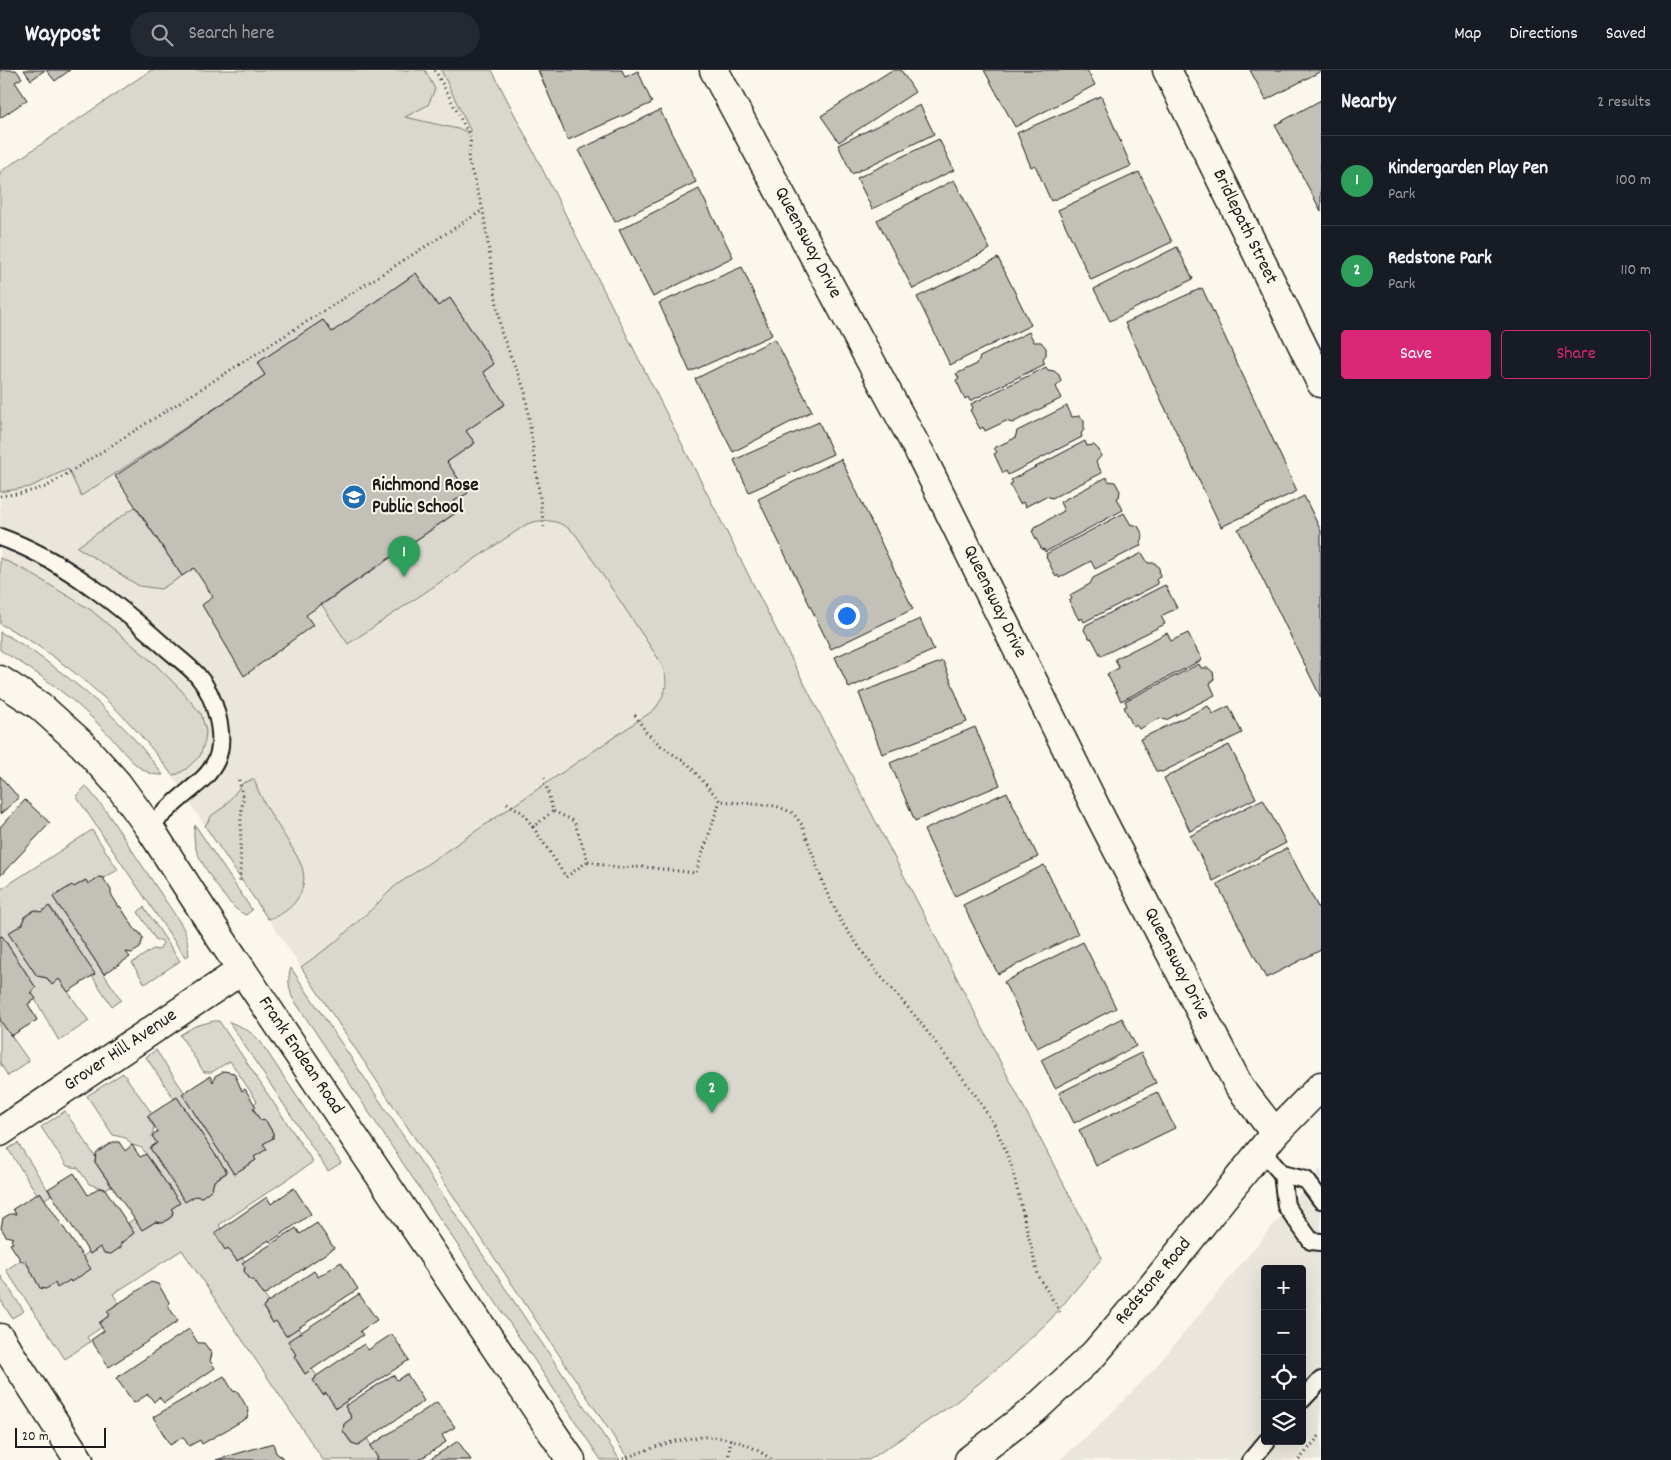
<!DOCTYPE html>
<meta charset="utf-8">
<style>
:root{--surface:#171b24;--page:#242831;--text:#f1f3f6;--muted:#9ea1a6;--line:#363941;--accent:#db2777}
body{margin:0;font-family:Dekko,sans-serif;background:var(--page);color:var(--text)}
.controls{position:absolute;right:15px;bottom:15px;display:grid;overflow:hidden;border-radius:5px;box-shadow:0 5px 20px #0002}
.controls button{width:45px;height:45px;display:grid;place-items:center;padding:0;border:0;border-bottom:1px solid var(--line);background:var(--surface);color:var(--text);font:25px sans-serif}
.scale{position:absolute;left:15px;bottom:12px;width:91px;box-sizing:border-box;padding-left:5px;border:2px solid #1c1c1c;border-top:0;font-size:14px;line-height:18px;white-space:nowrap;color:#1c1c1c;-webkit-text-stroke:4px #fbf7ec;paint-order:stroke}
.you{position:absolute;left:846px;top:545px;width:18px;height:18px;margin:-12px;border:4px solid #fff;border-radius:50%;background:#1a73e8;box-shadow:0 0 0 8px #1a73e833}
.badge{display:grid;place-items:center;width:32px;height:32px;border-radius:50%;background:var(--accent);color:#fff;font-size:16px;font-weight:700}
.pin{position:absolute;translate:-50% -41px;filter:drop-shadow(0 1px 2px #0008)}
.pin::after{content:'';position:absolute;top:26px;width:18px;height:15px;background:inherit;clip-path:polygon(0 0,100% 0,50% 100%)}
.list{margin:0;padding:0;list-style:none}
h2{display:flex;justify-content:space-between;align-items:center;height:65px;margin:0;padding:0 20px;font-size:21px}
h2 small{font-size:16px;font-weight:400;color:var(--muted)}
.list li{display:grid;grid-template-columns:32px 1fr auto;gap:15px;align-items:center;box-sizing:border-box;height:90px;padding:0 20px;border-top:1px solid var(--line)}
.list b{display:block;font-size:19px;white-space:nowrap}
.list p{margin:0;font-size:16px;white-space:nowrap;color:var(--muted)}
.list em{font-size:16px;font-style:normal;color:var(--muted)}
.actions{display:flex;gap:10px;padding:15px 20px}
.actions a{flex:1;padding:11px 0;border:1px solid var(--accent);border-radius:5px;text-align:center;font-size:18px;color:var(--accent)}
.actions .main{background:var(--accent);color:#fff}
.icon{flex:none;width:28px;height:28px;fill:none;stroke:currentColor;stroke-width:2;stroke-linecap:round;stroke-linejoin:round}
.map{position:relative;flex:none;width:1321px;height:1390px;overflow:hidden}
header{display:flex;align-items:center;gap:30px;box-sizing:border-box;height:70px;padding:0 25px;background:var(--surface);border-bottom:1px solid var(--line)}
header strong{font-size:24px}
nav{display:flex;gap:28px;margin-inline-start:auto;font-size:18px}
.search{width:350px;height:45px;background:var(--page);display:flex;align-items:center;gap:12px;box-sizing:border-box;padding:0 18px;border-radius:28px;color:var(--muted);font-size:19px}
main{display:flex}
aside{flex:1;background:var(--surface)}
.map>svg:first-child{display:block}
.built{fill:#eae6dc;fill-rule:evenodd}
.green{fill:#dad7ce;stroke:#7b7a75}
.building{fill:#c3c0b8;stroke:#1c1c1c}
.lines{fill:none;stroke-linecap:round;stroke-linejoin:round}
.lane-casing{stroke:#1c1c1c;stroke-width:20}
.street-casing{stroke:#1c1c1c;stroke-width:31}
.secondary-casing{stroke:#1c1c1c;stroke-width:31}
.path{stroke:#1c1c1c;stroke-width:3;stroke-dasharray:1 4;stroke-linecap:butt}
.lane{stroke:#fbf7ec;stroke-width:16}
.street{stroke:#fbf7ec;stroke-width:28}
.secondary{stroke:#fbf7ec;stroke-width:28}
.labels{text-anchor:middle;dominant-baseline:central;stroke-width:4;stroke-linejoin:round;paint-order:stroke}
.street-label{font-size:19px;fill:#1c1c1c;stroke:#fbf7ec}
.poi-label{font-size:19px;font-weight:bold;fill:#1c1c1c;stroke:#fbf7ec;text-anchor:start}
</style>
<header>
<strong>Waypost</strong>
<div class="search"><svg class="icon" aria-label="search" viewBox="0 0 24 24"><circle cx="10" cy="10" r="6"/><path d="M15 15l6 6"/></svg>Search here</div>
<nav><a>Map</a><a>Directions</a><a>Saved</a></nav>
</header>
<main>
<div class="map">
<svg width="1321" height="1390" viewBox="0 0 1321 1390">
<rect width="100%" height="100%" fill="#fbf7ec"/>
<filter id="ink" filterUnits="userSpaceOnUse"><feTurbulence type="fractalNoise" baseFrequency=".02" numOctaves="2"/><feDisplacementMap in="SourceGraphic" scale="10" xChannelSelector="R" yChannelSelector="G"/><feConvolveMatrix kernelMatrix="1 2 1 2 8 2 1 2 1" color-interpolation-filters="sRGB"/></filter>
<g filter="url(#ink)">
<g class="built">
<polygon points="151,0 491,0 777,561 395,816 373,838 333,874 301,897 205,756 172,705 131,653 82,608 34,573 0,554 0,102"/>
<path d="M1321,1098V1390H1059L1099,1356L1155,1298ZM1265,1199H1302V1371H1265Z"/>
</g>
<g class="green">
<path d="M151,0H425L435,19L428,35L405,47L471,62L441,0H492L777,561L1102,1188L1051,1249L1005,1292L956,1332L869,1390H629L301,897L333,874L373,838L395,816L654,640C667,623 670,611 660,591L576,465C563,451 546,447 527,454L348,574L322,535L460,440L454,431L468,423L447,392L475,373L466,361L504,334L483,302L494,294L450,228L438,236L416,203L332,262L323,250L258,293L265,305L81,426L68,399L30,417L0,422V102Z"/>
<polygon points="135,437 182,506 161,519 139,516 77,477"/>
<path d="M0,488L27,501L91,540L155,594L181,620L201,644L206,661L205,671L200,686L186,699L178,704L172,705C137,657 103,623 55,588C38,576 20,563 0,554Z"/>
<path d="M0,562C21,572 39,586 58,600C98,630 133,663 163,705C138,707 121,677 106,662C75,629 39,603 0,580Z"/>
<path d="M254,709C261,732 277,753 289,773C294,781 299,789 302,797C310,822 290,844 268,849L205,756L212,745L224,737L243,713Z"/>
<path d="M86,716L106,741L181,854C187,864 188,873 189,885L185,887L76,726Z"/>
<path d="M195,755L252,840L246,845C241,843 237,840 233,836C223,827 200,792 196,779C194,771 193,763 195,755Z"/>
<polygon points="92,760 118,800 103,808 99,807 88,814 85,810 74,817 72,815 53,827 121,930 112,936 92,906 94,904 50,836 41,842 34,840 24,847 23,854 9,863 37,906 47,908 52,915 59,909 89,951 59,971 31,922 36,918 2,866 0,867 0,820"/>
<polygon points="144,837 180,891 145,914 132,893 153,879 159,880 163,873 161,870 156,870 138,842"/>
<path d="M291,898L620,1390H601L292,927C289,917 287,908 291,898Z"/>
<polygon points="0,950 29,991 8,1006 0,993"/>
<polygon points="214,951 219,951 313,1092 219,1155 221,1158 215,1163 225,1179 228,1178 237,1191 242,1188 245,1191 244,1201 250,1210 254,1210 268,1231 265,1234 266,1235 263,1238 273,1253 276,1251 286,1266 298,1258 301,1263 288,1271 296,1285 294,1287 305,1304 312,1299 317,1306 314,1310 323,1325 326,1323 336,1338 345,1332 347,1335 345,1337 352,1348 344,1354 343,1361 351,1373 358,1375 367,1368 378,1388 375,1390 323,1390 182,1180 113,1224 119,1233 107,1241 110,1245 99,1253 102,1257 87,1267 90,1272 65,1289 6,1200 21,1190 22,1192 25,1190 40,1218 46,1218 55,1213 57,1217 70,1210 71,1212 83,1186 89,1182 90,1184 100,1177 121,1173 134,1163 128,1153 134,1149 142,1160 155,1152 163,1153 172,1147 173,1141 171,1139 180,1133 142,1078 132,1075 126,1068 113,1065 87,1026 123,1003 151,1042 147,1046 154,1057 152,1066 157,1073 150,1078 185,1131 195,1126 202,1126 212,1119 214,1111 227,1103 177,1027 174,1029 146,987 156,980 184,1022 182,1024 234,1104 256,1090 254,1087 266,1079 263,1074 273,1068 273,1063 266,1051 260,1050 253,1038 255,1037 254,1034 257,1031 230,991 212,1002 204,1002 180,965 195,956"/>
<path d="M229,952C242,956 250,961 260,971L341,1093L328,1101Z"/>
<polygon points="65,1041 96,1088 95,1092 111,1116 105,1119 89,1114 78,1098 67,1096 41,1057"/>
<polygon points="18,1073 51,1125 45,1129 40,1122 37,1124 8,1079"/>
<polygon points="0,1205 24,1241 12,1248 0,1229"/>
</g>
<g class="building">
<polygon points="0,0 16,0 22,8 15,12 27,30 0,48"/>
<polygon points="24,0 45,0 31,10"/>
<polygon points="46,0 70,0 55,11"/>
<polygon points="538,0 622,0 625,7 638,1 652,33 568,70"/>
<polygon points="892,0 901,0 915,22 839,72 821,46"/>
<polygon points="984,0 1087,0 1095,15 1015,57"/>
<polygon points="1250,0 1321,0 1321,1 1266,30"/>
<polygon points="1101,26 1131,96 1051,131 1035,95 1031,97 1017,63"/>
<polygon points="1321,30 1321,141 1275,55"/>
<polygon points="920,35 934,64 852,104 838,75"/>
<polygon points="660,40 696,112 615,152 579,80"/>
<polygon points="939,69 954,100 872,139 857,108"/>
<polygon points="1139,102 1172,172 1091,210 1058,140"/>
<polygon points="954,110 990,179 913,219 877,150"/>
<polygon points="699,119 733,187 653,227 619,160"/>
<polygon points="1177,177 1193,209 1110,251 1094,219"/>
<polygon points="998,188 1031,255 950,295 917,227"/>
<polygon points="742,197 772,265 690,302 659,233"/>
<polygon points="416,203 438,236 450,228 494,294 483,302 505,334 466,361 475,373 447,392 468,423 454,431 460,440 306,545 313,555 244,606 202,535 213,527 194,498 182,506 115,406 265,305 257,293 323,250 332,262"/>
<polygon points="1202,218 1297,421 1221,457 1125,253"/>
<polygon points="1029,262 1034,272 1041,272 1046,278 1046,285 1043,290 1045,294 970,331 968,327 965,329 956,310 959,308 956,304 977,294 980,287"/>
<polygon points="775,269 812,341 733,382 695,309"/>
<polygon points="1046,297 1048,300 1054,301 1059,305 1061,311 1056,317 1062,328 1012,353 1006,351 985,361 983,357 980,359 970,340 973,338 971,334"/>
<polygon points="1067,336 1072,347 1080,346 1084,351 1084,359 1081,364 1082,367 1008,405 1006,401 1003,403 994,384 997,382 994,378 1015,368 1017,361"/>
<polygon points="819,352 833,384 749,422 734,390"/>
<polygon points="1085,371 1087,376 1094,375 1099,380 1101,386 1096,392 1102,403 1052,428 1046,426 1025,437 1023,432 1020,434 1010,415 1013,413 1011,410"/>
<polygon points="841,389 913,539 831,579 758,429"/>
<polygon points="1107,407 1108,411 1115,412 1120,421 1119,427 1117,428 1123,440 1045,482 1044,479 1042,480 1032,461 1034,460 1033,458 1064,441 1060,432"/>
<polygon points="1304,426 1321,461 1321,628 1238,459"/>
<polygon points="1124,443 1131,455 1132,454 1138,456 1143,465 1142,471 1140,471 1142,475 1095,499 1091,491 1059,508 1058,505 1056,507 1046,487 1047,486 1046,484"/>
<polygon points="1142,483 1148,493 1155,493 1159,498 1160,506 1156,510 1158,514 1084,552 1082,548 1079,550 1069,531 1072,529 1070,525 1090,514 1093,508"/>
<polygon points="1165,515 1177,538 1161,546 1165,554 1101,586 1092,569 1089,568 1084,560 1086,555"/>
<polygon points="920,549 934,580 849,618 835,587"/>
<polygon points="1167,563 1171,571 1188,563 1202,590 1121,631 1107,604 1119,598 1115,589"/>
<polygon points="943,591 967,652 882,684 859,623"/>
<polygon points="1199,594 1201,598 1208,598 1213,602 1214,609 1210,614 1215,625 1166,650 1160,648 1139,659 1136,655 1133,656 1124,637 1127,636 1125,631"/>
<polygon points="1208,636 1213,644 1229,636 1242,663 1162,702 1156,701 1140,669"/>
<polygon points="975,657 1000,715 915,751 890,693"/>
<polygon points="1229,675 1256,728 1190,761 1164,708"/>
<polygon points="0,706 19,728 0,744"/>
<polygon points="1007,722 1038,787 955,826 924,760"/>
<polygon points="1263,729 1286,773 1213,811 1190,766"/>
<polygon points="25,730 50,753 0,806 0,757"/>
<polygon points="1287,778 1321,843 1321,880 1266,908 1217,814"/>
<polygon points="1044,795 1078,864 998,904 963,835"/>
<polygon points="99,807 103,808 111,820 111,824 119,837 120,836 136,861 139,862 143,868 140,878 132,883 126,882 130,887 104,904 53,827 72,815 74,817 86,810 88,814"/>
<polygon points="49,836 95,904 68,922 59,909 52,915 47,908 37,906 8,863 23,854 24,847 35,840 41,842"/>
<polygon points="2,866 36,918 31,922 36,929 28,934 37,950 11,966 0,950 0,867"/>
<polygon points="1083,872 1116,938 1037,978 1004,912"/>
<polygon points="1122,948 1136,976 1055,1018 1041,990"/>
<polygon points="1141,983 1156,1013 1074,1053 1059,1023"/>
<polygon points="224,1001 234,1003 242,1021 245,1019 256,1037 253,1038 260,1050 266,1051 273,1063 273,1068 263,1074 267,1079 254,1087 256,1090 234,1104 182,1024 210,1006 213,1012 215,1006"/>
<polygon points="1157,1022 1175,1058 1096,1096 1079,1060"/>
<polygon points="177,1027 227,1102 214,1111 212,1119 202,1127 195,1126 185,1132 150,1078 157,1073 152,1066 158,1062 148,1046"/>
<polygon points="113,1072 119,1072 125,1081 132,1075 140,1087 146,1084 180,1133 171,1139 173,1141 172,1146 163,1153 155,1152 142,1160 95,1092 96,1083"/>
<polygon points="74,1103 88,1125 98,1118 105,1119 134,1163 121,1173 121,1177 111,1184 104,1183 100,1177 90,1184 48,1119"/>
<polygon points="294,1118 311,1144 270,1172 269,1170 237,1191 228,1178 225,1180 215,1163 267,1127 271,1134"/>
<polygon points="40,1122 91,1199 71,1212 70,1210 57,1218 55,1213 46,1219 40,1218 25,1190 22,1192 10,1174 13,1173 11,1170 13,1168 6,1166 1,1158 3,1148 10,1144 16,1144 13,1139"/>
<polygon points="317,1153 334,1178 264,1225 254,1210 251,1210 244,1201 245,1197 242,1193 296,1158 300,1164"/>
<polygon points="341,1192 358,1219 286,1266 276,1251 273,1253 263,1237 266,1235 265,1234 314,1201 318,1207"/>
<polygon points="151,1212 158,1214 169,1232 168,1236 178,1251 109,1297 91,1270 104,1261 99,1253 110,1245 107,1241"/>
<polygon points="359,1224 377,1250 360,1261 363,1265 305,1304 294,1286 296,1285 288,1271"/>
<polygon points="189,1259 198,1273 204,1273 212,1284 210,1291 215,1298 164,1333 159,1327 154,1332 148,1324 134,1333 116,1308"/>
<polygon points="392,1264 409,1290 336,1338 326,1323 323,1325 313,1310 316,1308 315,1307 364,1274 368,1280"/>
<polygon points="407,1304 424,1331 358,1375 352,1373 343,1361 344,1354 352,1348 345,1336 393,1305 397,1310"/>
<polygon points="224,1306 233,1321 238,1322 249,1341 247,1348 202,1374 200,1370 189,1376 183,1367 170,1375 153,1347"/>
<polygon points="437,1332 455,1357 442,1365 446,1372 419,1390 375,1390 378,1388 370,1376"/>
<polygon points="458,1371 471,1390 429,1390"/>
<polygon points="273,1373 276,1383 282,1387 282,1390 216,1390"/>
</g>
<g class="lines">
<defs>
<g id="lane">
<path d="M0,467C60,488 116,533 163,575C174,585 187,594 197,605C215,625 227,667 216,691C209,706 195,716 183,726C171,736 160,747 149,757"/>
<polyline points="1261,1080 1282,1104 1286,1136 1311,1171 1321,1172"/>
<polyline points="1282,1104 1306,1110 1321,1130"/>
<polyline points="1302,1330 1321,1310"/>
<polyline points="1251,1390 1267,1371"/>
</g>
<g id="street">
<polyline points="714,0 921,385 1101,748 1239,1016 1275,1063"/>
<polyline points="1167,0 1321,313"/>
<polyline points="0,1062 242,900"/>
<polyline points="0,1268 79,1390"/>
</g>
<g id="secondary">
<polyline points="0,610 40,636 82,674 117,713 149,757 221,869 571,1390"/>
<polyline points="969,1390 1034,1340 1094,1284 1155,1213 1275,1063 1321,1016"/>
</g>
</defs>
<use href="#lane" class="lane-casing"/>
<use href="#street" class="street-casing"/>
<use href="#secondary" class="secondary-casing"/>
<g class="path">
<polyline points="435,0 471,68 468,89 483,140 501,262 525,321 544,457"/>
<polyline points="0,426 23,423 46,417 483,140"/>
<polyline points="635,645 646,662 660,675 689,695 720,731 776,736 793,743 802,755 826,821 842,853 877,902 916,947 974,1023 995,1056 1011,1094 1038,1205 1060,1242"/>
<polyline points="544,708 553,741 574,751 588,791 616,798 645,797 696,803 720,731"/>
<polyline points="239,710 243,728 241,747 240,814"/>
<polyline points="507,733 523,743 533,757 553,741"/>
<polyline points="533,757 566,807 588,791"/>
<path d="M623,1389C676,1368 722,1352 772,1390"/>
<polyline points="728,1390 731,1368"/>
<polyline points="1299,1390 1321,1364"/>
</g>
<use href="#lane" class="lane"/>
<use href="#street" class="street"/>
<use href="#secondary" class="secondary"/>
</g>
</g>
<defs>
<symbol id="school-disc" viewBox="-11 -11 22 22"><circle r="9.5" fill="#1f6fb2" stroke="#fbf7ec"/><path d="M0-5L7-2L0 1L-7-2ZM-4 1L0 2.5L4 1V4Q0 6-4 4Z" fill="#fff"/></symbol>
</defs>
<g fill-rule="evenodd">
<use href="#school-disc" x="340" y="413" width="28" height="28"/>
</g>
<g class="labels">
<g class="street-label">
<text transform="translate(1244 157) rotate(64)">Bridlepath Street</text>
<text transform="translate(807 173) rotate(62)">Queensway Drive</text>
<text transform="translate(994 532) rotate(64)">Queensway Drive</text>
<text transform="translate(1176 894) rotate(63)">Queensway Drive</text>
<text transform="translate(121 981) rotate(-34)">Grover Hill Avenue</text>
<text transform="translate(300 986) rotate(56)">Frank Endean Road</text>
<text transform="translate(1154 1212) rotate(-50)">Redstone Road</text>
</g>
<g class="poi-label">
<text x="372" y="416">Richmond Rose<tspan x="372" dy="22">Public School</tspan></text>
</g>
</g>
</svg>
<div class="controls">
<button>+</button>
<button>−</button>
<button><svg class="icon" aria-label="locate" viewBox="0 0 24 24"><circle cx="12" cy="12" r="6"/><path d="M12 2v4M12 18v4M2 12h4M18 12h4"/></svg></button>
<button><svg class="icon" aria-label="layers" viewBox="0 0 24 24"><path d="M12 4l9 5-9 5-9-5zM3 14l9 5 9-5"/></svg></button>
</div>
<div class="scale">20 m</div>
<div class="you"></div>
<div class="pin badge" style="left:404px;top:507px;background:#2e9e5b">1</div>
<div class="pin badge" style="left:712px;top:1043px;background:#2e9e5b">2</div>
</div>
<aside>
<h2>Nearby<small>2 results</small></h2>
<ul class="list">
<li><span class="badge" style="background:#2e9e5b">1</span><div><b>Kindergarden Play Pen</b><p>Park</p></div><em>100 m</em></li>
<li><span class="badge" style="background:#2e9e5b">2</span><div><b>Redstone Park</b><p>Park</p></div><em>110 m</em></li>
</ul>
<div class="actions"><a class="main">Save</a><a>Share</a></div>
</aside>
</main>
